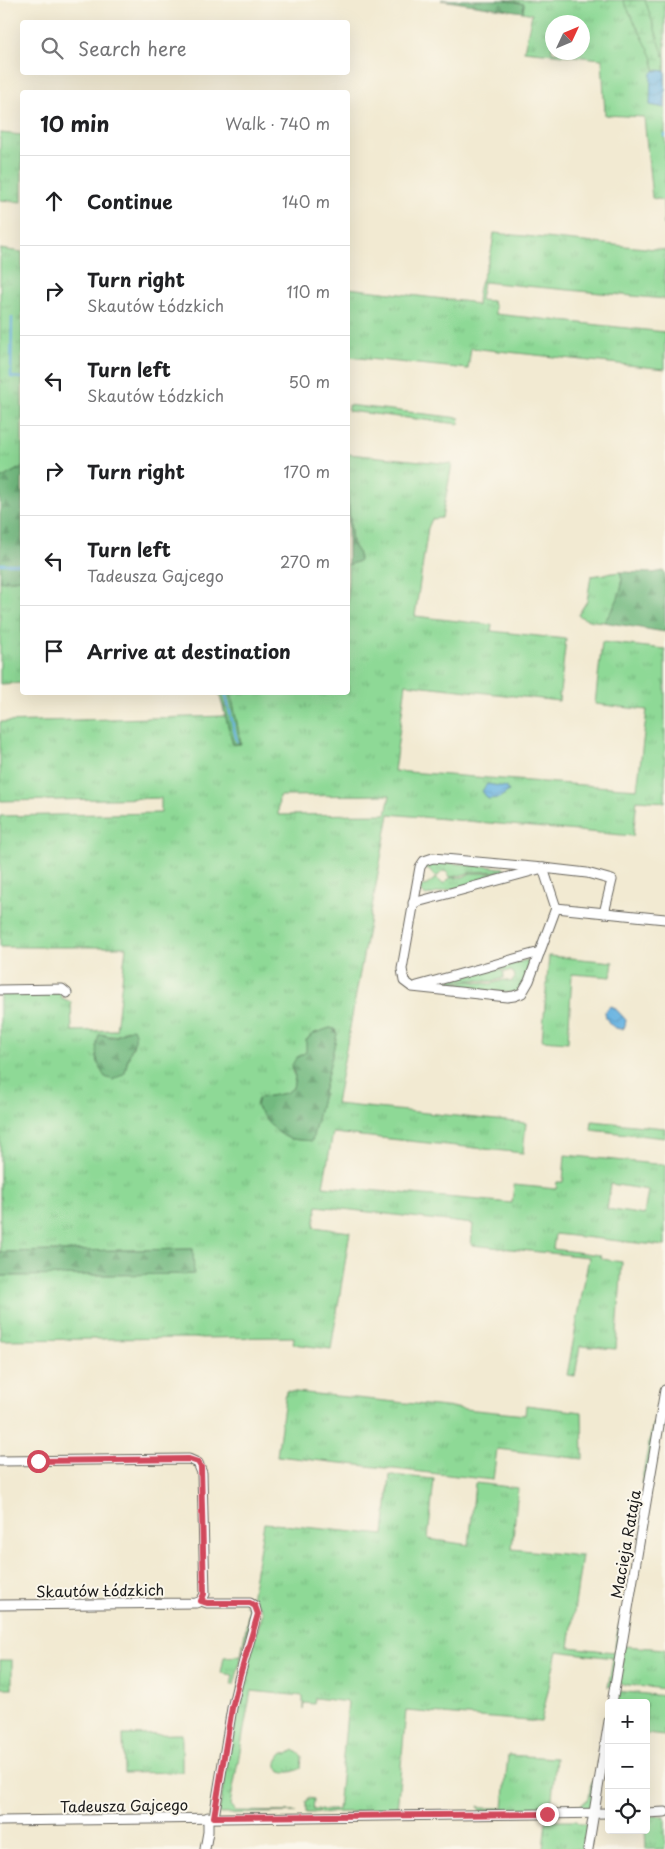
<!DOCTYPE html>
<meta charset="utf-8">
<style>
:root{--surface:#fff;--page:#f2f2f2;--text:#202124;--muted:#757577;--line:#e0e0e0}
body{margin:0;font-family:"Playpen Sans",sans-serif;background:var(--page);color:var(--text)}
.controls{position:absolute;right:15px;bottom:15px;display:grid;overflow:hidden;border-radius:5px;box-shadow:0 5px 20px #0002}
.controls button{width:45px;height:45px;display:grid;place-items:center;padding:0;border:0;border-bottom:1px solid var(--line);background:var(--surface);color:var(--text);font:25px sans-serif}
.compass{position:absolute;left:545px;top:15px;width:45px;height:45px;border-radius:50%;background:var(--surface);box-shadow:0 5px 20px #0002;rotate:46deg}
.stop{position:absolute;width:15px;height:15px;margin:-11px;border:4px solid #d1495b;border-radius:50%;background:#fff}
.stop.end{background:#d1495b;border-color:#fff;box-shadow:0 1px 5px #0008}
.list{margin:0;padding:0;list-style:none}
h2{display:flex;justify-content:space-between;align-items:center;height:65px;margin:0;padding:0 20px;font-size:21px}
h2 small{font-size:16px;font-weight:400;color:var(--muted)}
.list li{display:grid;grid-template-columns:32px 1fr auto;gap:15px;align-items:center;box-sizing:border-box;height:90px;padding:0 20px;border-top:1px solid var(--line)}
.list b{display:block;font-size:19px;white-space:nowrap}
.list p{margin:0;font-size:16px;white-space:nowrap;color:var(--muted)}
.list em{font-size:16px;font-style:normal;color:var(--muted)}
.icon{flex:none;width:28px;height:28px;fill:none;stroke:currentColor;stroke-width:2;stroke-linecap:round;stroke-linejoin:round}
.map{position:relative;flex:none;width:665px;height:1849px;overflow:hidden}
.search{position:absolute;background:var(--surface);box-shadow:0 5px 20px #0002;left:20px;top:20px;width:330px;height:55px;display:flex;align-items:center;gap:12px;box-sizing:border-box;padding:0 18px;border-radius:5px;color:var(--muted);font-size:19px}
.panel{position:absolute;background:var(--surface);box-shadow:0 5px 20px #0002;left:20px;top:90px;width:330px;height:605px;border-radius:5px}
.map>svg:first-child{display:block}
.grass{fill:url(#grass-tufts);stroke:#557a59;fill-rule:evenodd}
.forest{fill:url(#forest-firs);stroke:#476a4e}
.wetland{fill:url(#wetland-marsh);stroke:#557a59}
.water{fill:url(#water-waves);stroke:#42687e}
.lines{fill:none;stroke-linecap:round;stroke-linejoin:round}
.stream{stroke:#68b3e1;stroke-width:2.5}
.minor-casing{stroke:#67645c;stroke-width:11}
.minor{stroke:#fff;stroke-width:9}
.route{stroke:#d1495b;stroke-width:6}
.labels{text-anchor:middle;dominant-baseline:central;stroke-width:4;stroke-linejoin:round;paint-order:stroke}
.street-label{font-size:15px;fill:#1c1c1c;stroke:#fbf7ec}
</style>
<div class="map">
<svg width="665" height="1849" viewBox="0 0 665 1849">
<defs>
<pattern id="grass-tufts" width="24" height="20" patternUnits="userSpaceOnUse" patternTransform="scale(1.25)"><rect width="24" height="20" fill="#8ed996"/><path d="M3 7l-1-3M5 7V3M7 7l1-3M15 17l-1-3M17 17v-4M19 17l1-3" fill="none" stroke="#7aba81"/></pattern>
<pattern id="forest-firs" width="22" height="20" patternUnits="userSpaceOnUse" patternTransform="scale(1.25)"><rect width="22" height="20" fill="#72b97f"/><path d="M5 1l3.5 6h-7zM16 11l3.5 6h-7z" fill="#629e6d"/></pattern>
<pattern id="wetland-marsh" width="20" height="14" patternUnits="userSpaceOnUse" patternTransform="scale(1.25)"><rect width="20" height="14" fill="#8ed996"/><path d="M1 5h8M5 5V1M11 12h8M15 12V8" fill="none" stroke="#7aba81"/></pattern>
<pattern id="water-waves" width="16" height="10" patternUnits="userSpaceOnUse" patternTransform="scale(1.25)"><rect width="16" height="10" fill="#68b3e1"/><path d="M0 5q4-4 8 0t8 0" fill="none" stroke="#5a99c0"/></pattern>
</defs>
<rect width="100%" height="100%" fill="#fbf7ec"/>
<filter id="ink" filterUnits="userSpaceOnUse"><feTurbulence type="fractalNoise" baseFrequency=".02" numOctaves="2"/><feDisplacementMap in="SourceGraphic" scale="10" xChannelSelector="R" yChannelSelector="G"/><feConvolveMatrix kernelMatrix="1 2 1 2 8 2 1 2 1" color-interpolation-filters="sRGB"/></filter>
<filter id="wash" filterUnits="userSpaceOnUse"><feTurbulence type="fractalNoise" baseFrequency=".0096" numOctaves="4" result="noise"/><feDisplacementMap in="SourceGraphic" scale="20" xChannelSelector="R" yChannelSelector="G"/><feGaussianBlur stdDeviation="1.12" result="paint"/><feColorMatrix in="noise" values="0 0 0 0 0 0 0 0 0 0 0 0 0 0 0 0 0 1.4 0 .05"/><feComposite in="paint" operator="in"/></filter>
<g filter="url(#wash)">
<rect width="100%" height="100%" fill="#f2ead2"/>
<g class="grass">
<path d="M506,0H665V225H664L663,200L652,198L644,117L605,115L602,59L524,51L532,14L523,12L524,4ZM552,22H582V52H552Z"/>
<polygon points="0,133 22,135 22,202 0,200"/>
<path d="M494,233L665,250V299L483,282L480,300L492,301L495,307V314L665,332V369L471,348L468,369L348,357V288L470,302L477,306C477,284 484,276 490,256C492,249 493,240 494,233Z"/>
<polygon points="0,249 22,252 22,467 0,479"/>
<polygon points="348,405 460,418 459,424 348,411"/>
<path d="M348,454L452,464L442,518L432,519L428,528L415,616L492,625L491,631L566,639L559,701L406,684L394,771L637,789L647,710L595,704L602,642L665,649V802L637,800L633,836L389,814L336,1104L526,1123L523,1153L333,1133L323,1186L512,1203L514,1185L556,1189L557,1182H563L565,1155L665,1165V1246L555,1234L553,1249L600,1255L602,1259L622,1262L616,1349L580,1346L575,1376L567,1375L589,1257L471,1245L473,1224L317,1206L314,1227L350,1232L331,1349L293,1344L294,1337L0,1340V1276L193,1274V1249L0,1252V992L60,993L62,998L71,1002L72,1031L116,1030L126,947H0V816L161,813V798L0,801V722L226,716L233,744H241L231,693L348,692V565L354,563L359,554L352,544L348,497ZM390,795L386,814L278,815L279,796ZM330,1028L334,1029L337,1034L312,1140C305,1140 294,1140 288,1138C274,1132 265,1118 257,1106L258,1098L286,1093L293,1088L295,1077L292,1071L296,1058L307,1052L306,1040L312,1034ZM127,1029L134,1045L129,1054L125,1072L102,1034C113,1038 118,1036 127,1029ZM611,1184L648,1190L644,1215L607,1209Z"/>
<path d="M620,572C627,588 613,609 604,622C595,621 586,621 578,615L587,601L591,576Z"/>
<polygon points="22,579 22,683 0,684 0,581"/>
<polygon points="429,861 504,868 504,871 471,872 462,875 450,877 447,872 443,871 438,876 435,876 430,870 423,866"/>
<polygon points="471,873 504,873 505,875 426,896 420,891 419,887 427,885 436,878 442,883 445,883 450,878 463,877"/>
<polygon points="549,956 613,962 611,977 572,974 568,1042 542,1040"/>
<polygon points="527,960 531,966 523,987 514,993 443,988 445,985 470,981 490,984 504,980 511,982 515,978 514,973 510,971 505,972 499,967"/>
<path d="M497,967L504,973L503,978C486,985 485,979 470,980C462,980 453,982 445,984L444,981Z"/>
<polygon points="592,1121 665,1128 665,1138 591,1130"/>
<polygon points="286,1391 525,1415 526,1405 582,1412 583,1459 497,1449 493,1480 277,1456"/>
<polygon points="653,1424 656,1424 646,1481 641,1483"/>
<polygon points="390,1475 434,1479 428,1539 469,1545 475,1483 518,1488 512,1549 582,1556 569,1647 614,1652 619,1624 621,1626 612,1686 608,1687 613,1658 557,1651 541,1722 406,1711 397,1811 306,1813 306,1801 308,1801 308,1798 314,1799 313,1810 338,1810 348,1702 315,1698 314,1704 304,1703 303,1709 303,1696 251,1691 230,1805 235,1811 297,1812 220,1814 219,1813 240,1682 263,1613 260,1606 251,1600 264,1523 384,1535"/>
<polygon points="245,1604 253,1610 234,1685 231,1685 233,1675 221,1673 224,1657 241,1656 249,1609"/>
<polygon points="624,1646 665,1649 665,1689 619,1684"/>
<rect x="0" y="1660" width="12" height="28"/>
<polygon points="617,1691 665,1696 665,1736 646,1734 646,1703 615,1703"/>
<polygon points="182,1734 182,1772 124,1773 123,1735"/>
<path d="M294,1750L302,1756L301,1768C288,1777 266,1771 283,1753L288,1754Z"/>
<polygon points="508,1755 556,1758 551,1808 580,1806 589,1798 591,1781 596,1783 592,1804 587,1809 480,1811 478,1806 482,1808 503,1808"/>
<polygon points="646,1816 665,1816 665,1849 646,1849 645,1830 646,1830"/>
<polygon points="546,1821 577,1821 580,1824 585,1824 588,1829 585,1849 543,1849"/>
</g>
<g class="forest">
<polygon points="441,0 506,0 524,4 523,12"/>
<polygon points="22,467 22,579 0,581 0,479"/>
<polygon points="348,497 352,544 359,554 359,561 348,565"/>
<path d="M663,571L665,574V632L604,622C613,609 627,588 620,572L653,573Z"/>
<polygon points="219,693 231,693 241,744 233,744"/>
<path d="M133,1028C139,1039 132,1045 129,1056C127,1061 126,1067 125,1073L113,1080L105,1077C96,1064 94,1050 99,1035C104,1034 107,1037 112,1037C120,1037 125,1029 133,1028Z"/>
<path d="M330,1028L334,1029L337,1034L312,1141C305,1140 294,1140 288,1138C274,1132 265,1118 256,1106L258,1098L286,1093L293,1088L295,1077L292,1065L296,1058L306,1052V1041L312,1034Z"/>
<polygon points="193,1249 194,1274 0,1276 0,1252"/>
</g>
<polygon class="wetland" points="623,0 645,0 665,59 665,71 655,70 652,56"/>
<g class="water">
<polygon points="655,70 665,71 665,108 650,105 651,74"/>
<polygon points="487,784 506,787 509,791 499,798 488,799 482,791"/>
<path d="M610,1006L614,1007L626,1020L625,1027L623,1029C613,1030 605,1021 605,1011Z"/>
</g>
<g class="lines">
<g class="stream">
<polyline points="665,135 665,136"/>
<polyline points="12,318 11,377 22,378"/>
<polyline points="0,564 22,564"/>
<polyline points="225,692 237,741"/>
</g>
</g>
</g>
<g filter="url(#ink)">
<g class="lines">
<defs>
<g id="minor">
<polygon points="433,858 543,868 556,908 529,981 522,993 514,996 507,997 412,987 404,981 402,969 420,867 424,861"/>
<polyline points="413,903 543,868 587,873 612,880 604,913"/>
<polyline points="556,908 665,919"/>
<polyline points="417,986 540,952"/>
<polyline points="0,990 62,989 67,993"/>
<polyline points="0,1461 189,1459 198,1463 202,1473 205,1594 201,1601 196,1603 0,1605"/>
<polyline points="201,1601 207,1603 250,1603 255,1606 257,1614 239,1679 232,1708 214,1817"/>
<polyline points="612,1703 665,1390"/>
<polyline points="646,1813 665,1812"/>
<polyline points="0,1821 609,1813"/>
<polyline points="205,1849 208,1832 208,1817"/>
<polyline points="588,1849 609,1721"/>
</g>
</defs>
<use href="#minor" class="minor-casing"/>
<use href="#minor" class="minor"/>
</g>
</g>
<g class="lines" filter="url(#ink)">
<polyline class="route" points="38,1461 189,1459 198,1462 201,1467 204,1594 201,1601 207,1603 250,1603 255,1606 258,1614 239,1679 232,1708 214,1817 547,1814"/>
</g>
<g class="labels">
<g class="street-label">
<text transform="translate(625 1544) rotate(-80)">Macieja Rataja</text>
<text transform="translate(100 1590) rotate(-1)">Skautów Łódzkich</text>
<text transform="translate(124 1805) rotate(-1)">Tadeusza Gajcego</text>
</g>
</g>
</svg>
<div class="controls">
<button>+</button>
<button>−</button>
<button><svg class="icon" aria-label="locate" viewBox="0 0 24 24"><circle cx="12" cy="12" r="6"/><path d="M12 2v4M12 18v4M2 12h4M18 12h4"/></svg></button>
</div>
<svg class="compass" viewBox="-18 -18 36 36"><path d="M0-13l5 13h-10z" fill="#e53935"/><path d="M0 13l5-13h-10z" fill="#757577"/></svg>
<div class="stop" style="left:38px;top:1461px"></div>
<div class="stop end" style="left:547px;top:1814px"></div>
<div class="search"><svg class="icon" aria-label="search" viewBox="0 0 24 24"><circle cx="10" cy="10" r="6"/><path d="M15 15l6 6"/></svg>Search here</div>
<section class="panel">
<h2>10 min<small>Walk · 740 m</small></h2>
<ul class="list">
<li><svg class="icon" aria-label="ahead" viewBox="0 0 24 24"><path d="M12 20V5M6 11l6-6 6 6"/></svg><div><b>Continue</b></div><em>140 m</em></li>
<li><svg class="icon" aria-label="right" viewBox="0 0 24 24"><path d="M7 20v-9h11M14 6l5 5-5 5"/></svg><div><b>Turn right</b><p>Skautów Łódzkich</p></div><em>110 m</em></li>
<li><svg class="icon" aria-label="left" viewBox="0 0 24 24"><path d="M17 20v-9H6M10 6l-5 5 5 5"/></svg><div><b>Turn left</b><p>Skautów Łódzkich</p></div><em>50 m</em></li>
<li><svg class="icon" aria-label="right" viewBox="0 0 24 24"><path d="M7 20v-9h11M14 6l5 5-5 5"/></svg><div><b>Turn right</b></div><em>170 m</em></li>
<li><svg class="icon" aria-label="left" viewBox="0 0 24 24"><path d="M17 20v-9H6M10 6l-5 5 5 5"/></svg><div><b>Turn left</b><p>Tadeusza Gajcego</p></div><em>270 m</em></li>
<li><svg class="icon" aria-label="arrive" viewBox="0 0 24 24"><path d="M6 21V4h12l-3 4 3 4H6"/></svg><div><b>Arrive at destination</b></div></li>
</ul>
</section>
</div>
